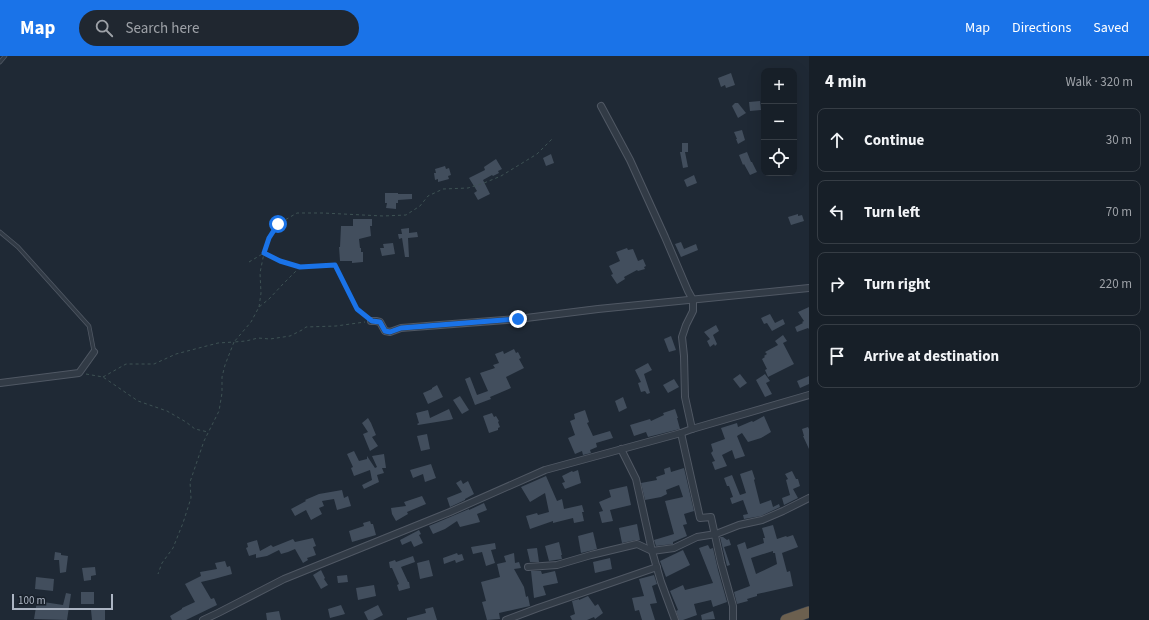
<!DOCTYPE html>
<meta charset="utf-8">
<style>
:root{--surface:#171f28;--page:#202730;--text:#f1f3f6;--muted:#9ea2a8;--line:#363d45;--accent:#1a73e8}
body{margin:0;font-family:"Source Sans 3",sans-serif;background:var(--page);color:var(--text)}
.controls{position:absolute;right:12px;top:12px;display:grid;overflow:hidden;border-radius:8px;box-shadow:0 4px 16px #0002}
.controls button{width:36px;height:36px;display:grid;place-items:center;padding:0;border:0;border-bottom:1px solid var(--line);background:var(--surface);color:var(--text);font:20px sans-serif}
.scale{position:absolute;left:12px;bottom:10px;width:101px;box-sizing:border-box;padding-left:4px;border:2px solid #acb5c3;border-top:0;font-size:11px;line-height:14px;white-space:nowrap;color:#acb5c3;-webkit-text-stroke:3px #18202a;paint-order:stroke}
.stop{position:absolute;width:12px;height:12px;margin:-9px;border:3px solid #1a73e8;border-radius:50%;background:#fff}
.stop.end{background:#1a73e8;border-color:#fff;box-shadow:0 1px 4px #0008}
.list{margin:0;padding:0;list-style:none}
h2{display:flex;justify-content:space-between;align-items:center;height:52px;margin:0;padding:0 16px;font-size:17px}
h2 small{font-size:13px;font-weight:400;color:var(--muted)}
.list li{display:grid;grid-template-columns:26px 1fr auto;gap:12px;align-items:center;box-sizing:border-box;height:64px;margin:0 8px 8px;padding:0 8px;border:1px solid var(--line);border-radius:8px}
.list b{display:block;font-size:15px;white-space:nowrap}
.list em{font-size:13px;font-style:normal;color:var(--muted)}
.icon{flex:none;width:22px;height:22px;fill:none;stroke:currentColor;stroke-width:2;stroke-linecap:round;stroke-linejoin:round}
.map{position:relative;flex:none;width:809px;height:564px;overflow:hidden}
header{display:flex;align-items:center;gap:24px;box-sizing:border-box;height:56px;padding:0 20px;background:var(--accent);color:#fff}
header strong{font-size:19px}
nav{display:flex;gap:22px;margin-inline-start:auto;font-size:14px}
.search{width:280px;height:36px;background:var(--page);display:flex;align-items:center;gap:10px;box-sizing:border-box;padding:0 14px;border-radius:22px;color:var(--muted);font-size:15px}
main{display:flex}
aside{flex:1;background:var(--surface)}
.map>svg:first-child{display:block}
.building{fill:#424e5d;fill-rule:evenodd}
.lines{fill:none;stroke-linecap:round;stroke-linejoin:round}
.lane-casing{stroke:#505864;stroke-width:4.5}
.street-casing{stroke:#505864;stroke-width:8}
.highway-casing{stroke:#3d4550;stroke-width:12}
.path{stroke:#3e5254;stroke-width:1;stroke-dasharray:3 3;stroke-linecap:butt}
.lane{stroke:#323b46;stroke-width:3}
.street{stroke:#323b46;stroke-width:6}
.highway{stroke:#6c604f;stroke-width:11}
.route{stroke:#1a73e8;stroke-width:5}
</style>
<header>
<strong>Map</strong>
<div class="search"><svg class="icon" aria-label="search" viewBox="0 0 24 24"><circle cx="10" cy="10" r="6"/><path d="M15 15l6 6"/></svg>Search here</div>
<nav><a>Map</a><a>Directions</a><a>Saved</a></nav>
</header>
<main>
<div class="map">
<svg width="809" height="564" viewBox="0 0 809 564">
<rect width="100%" height="100%" fill="#1f2935"/>
<g class="building">
<polygon points="731,17 735,29 726,32 725,29 721,31 718,22"/>
<polygon points="760,45 761,54 750,55 749,46"/>
<polygon points="735,47 738,47 746,57 738,62 732,50"/>
<polygon points="742,74 745,84 738,88 736,83 737,83 734,76"/>
<polygon points="682,87 688,87 688,96 685,96 688,111 683,112 680,96 682,96"/>
<polygon points="747,96 751,106 752,106 757,116 750,119 744,108 743,109 739,99"/>
<polygon points="551,98 554,107 546,110 543,102"/>
<polygon points="496,103 502,113 498,115 499,117 493,120 492,119 483,124 490,138 478,144 474,137 477,135 469,122 485,114 484,111"/>
<polygon points="445,110 446,113 449,112 451,119 448,120 449,123 438,126 438,123 435,124 434,117 436,117 435,113"/>
<polygon points="694,119 697,127 687,131 684,124"/>
<polygon points="385,137 398,137 398,138 412,138 412,143 398,144 398,147 396,147 396,153 386,152 387,147 385,147"/>
<polygon points="798,158 798,160 802,159 804,165 791,169 788,161"/>
<polygon points="353,163 372,163 372,170 370,170 371,180 359,183 360,192 361,192 361,196 363,196 363,206 352,207 352,205 340,205 339,191 340,191 341,170 353,170"/>
<polygon points="409,172 409,177 417,176 418,181 408,182 409,201 405,201 402,182 399,183 398,178 402,178 401,173"/>
<polygon points="681,186 684,193 696,188 698,194 681,201 675,188"/>
<polygon points="393,187 395,198 382,200 380,192 384,192 383,188"/>
<polygon points="627,192 628,194 633,193 638,205 643,203 646,210 644,211 645,213 638,215 637,214 624,221 625,223 617,228 611,219 613,218 609,210 620,205 616,196"/>
<polygon points="809,251 809,273 808,272 797,276 795,271 803,267 802,266 804,265 798,256"/>
<polygon points="770,258 775,267 783,263 785,268 772,275 767,267 764,268 761,262"/>
<polygon points="716,269 719,275 713,279 717,288 715,290 714,288 710,291 707,285 710,283 704,276"/>
<polygon points="783,279 787,285 783,287 794,308 768,321 765,314 767,313 762,303 765,301 764,300 767,298 765,296 778,289 775,285"/>
<polygon points="671,280 676,294 669,296 664,283"/>
<polygon points="514,293 516,297 518,296 521,302 519,303 524,312 506,321 511,332 490,341 491,343 475,349 465,323 470,321 477,339 488,335 480,317 495,312 493,309 499,307 495,298 503,295 504,298"/>
<polygon points="648,307 652,314 644,318 650,337 647,338 645,335 641,336 638,327 641,326 635,314"/>
<polygon points="740,318 747,327 740,332 733,323"/>
<polygon points="765,318 770,325 766,327 772,338 765,341 756,324"/>
<polygon points="809,320 809,328 800,332 797,325"/>
<polygon points="674,323 679,331 668,337 663,329"/>
<polygon points="437,329 443,341 428,348 423,337 432,333 432,332"/>
<polygon points="460,340 469,354 462,358 453,344"/>
<polygon points="623,341 627,352 619,356 615,345"/>
<polygon points="449,353 453,363 449,364 418,369 417,368 419,367 416,357 428,354 430,362"/>
<polygon points="675,353 678,362 677,362 680,373 648,381 646,376 634,380 630,369 650,363 651,365 664,359 663,357"/>
<polygon points="585,354 589,366 587,367 593,380 610,375 613,382 596,387 597,391 590,394 591,397 583,399 582,395 575,398 568,382 575,379 570,365 575,363 574,358"/>
<polygon points="492,357 494,361 496,360 499,365 498,366 500,371 498,372 498,374 489,377 483,360"/>
<polygon points="764,360 771,376 761,382 748,386 742,377 737,380 745,400 735,403 732,394 722,399 727,410 715,414 712,406 715,405 711,397 713,395 711,388 725,383 721,372 737,367 738,371 752,365 753,366"/>
<polygon points="368,362 371,367 376,379 372,381 378,390 370,395 363,378 368,376 362,367"/>
<polygon points="808,371 809,373 809,393 803,380 804,380 802,373"/>
<polygon points="427,378 430,393 421,395 417,380"/>
<polygon points="354,395 359,405 367,403 367,400 375,412 377,411 372,400 384,398 386,412 382,412 384,417 377,419 379,426 364,433 362,429 372,424 370,414 354,420 351,412 353,411 347,398"/>
<polygon points="431,408 436,422 425,426 423,418 413,422 410,414"/>
<polygon points="670,411 671,416 684,412 694,455 684,458 687,468 683,469 687,480 673,486 673,488 656,490 654,484 674,478 665,445 683,441 679,429 666,434 667,438 661,441 645,444 641,427 657,424 656,421 665,418 664,413"/>
<polygon points="578,414 581,427 565,433 562,427 565,426 562,420 572,415 573,416"/>
<polygon points="752,414 755,423 754,424 760,448 771,444 773,451 779,448 780,451 761,460 744,463 743,459 748,458 743,444 732,448 730,442 733,441 729,430 727,430 724,422 732,419 740,439 746,437 740,418"/>
<polygon points="792,415 796,423 798,423 800,430 793,433 798,442 784,449 782,442 790,439 786,424 788,423 785,418"/>
<polygon points="546,420 557,445 562,443 564,453 582,449 584,456 582,456 584,465 574,467 573,462 553,467 553,465 530,473 526,460 537,457 538,459 549,456 545,437 530,446 521,431"/>
<polygon points="461,424 463,428 468,425 474,438 465,443 465,444 450,451 447,442 462,436 456,427"/>
<polygon points="627,430 631,449 610,454 613,465 602,467 599,456 603,455 599,446 611,441 609,434"/>
<polygon points="342,434 344,442 348,440 351,450 337,454 334,443 322,445 324,450 319,452 322,458 311,464 306,454 295,460 291,453 306,445 305,444 319,438"/>
<polygon points="422,440 426,448 407,456 408,458 396,465 392,458 391,452 406,450 404,446"/>
<polygon points="484,447 487,454 477,458 480,466 460,471 457,465 445,473 433,478 429,470 469,453 469,454"/>
<polygon points="370,465 371,468 373,468 376,479 352,486 349,475 364,470 363,467"/>
<polygon points="637,468 640,484 636,484 622,487 619,472"/>
<path d="M773,469L777,483L786,480L787,481L793,479L798,491L782,497L787,516L790,515L793,530L757,538V540L747,543L748,545L737,548L734,536L750,530L737,489L745,486L747,493L764,487L763,482H765L762,472ZM773,495V497H775L777,508L756,518L751,502Z"/>
<polygon points="419,474 421,478 419,479 423,487 414,491 411,485 402,489 400,484"/>
<polygon points="593,476 597,493 581,497 578,480"/>
<polygon points="720,481 723,481 727,484 729,483 731,489 724,491 730,509 727,510"/>
<polygon points="313,482 316,490 313,491 316,499 307,502 308,504 303,507 295,493 288,496 281,498 279,494 267,500 256,502 256,498 249,500 246,492 248,491 247,487 257,484 260,495 271,489 273,491 293,483 295,486"/>
<polygon points="559,486 562,499 561,499 562,503 549,505 545,490"/>
<polygon points="495,487 496,493 491,494 495,507 486,510 482,496 473,498 471,491"/>
<polygon points="708,489 710,493 713,492 718,514 727,546 713,551 711,544 694,548 697,559 683,564 679,564 676,555 678,554 670,535 683,529 685,534 713,527 699,492"/>
<polygon points="537,492 539,506 530,506 527,493"/>
<polygon points="683,494 690,509 666,521 660,505"/>
<polygon points="55,496 61,497 61,499 68,500 66,516 60,517 59,504 54,504"/>
<polygon points="457,497 458,499 462,498 464,504 456,507 455,504 444,508 443,502"/>
<polygon points="514,497 515,507 519,506 521,512 514,513 524,531 526,541 528,540 530,550 499,557 500,563 487,564 482,546 486,545 481,526 500,521 497,508 506,506 504,500"/>
<polygon points="413,500 415,506 401,511 408,526 409,526 410,532 399,535 397,529 399,528 392,512 390,512 389,506 395,504 396,506"/>
<polygon points="610,502 612,513 595,517 593,506"/>
<polygon points="429,504 433,520 420,523 417,507"/>
<polygon points="225,505 227,511 230,510 232,518 214,523 201,526 211,543 214,542 217,549 186,564 172,564 170,560 182,553 182,552 195,546 185,528 201,520 200,516 217,513 215,507"/>
<polygon points="95,511 96,519 91,520 91,524 84,525 82,512"/>
<polygon points="321,514 325,522 324,523 328,529 321,533 313,519"/>
<polygon points="531,515 541,515 542,518 555,515 558,527 543,530 546,539 534,542"/>
<polygon points="347,519 348,526 338,527 337,520"/>
<polygon points="654,519 657,528 652,530 657,547 650,548 655,564 642,564 639,554 635,555 632,542 644,540 639,523"/>
<polygon points="36,521 54,523 53,535 35,533"/>
<polygon points="374,529 376,540 358,544 356,532"/>
<rect x="81" y="536" width="13" height="12"/>
<polygon points="66,537 71,538 67,564 34,563 37,545 63,549"/>
<polygon points="588,540 595,550 598,548 603,557 595,563 594,561 587,564 572,564 570,560 575,558 572,545 579,543 579,544"/>
<polygon points="341,549 345,558 330,562 328,553"/>
<polygon points="378,549 383,559 373,564 368,564 364,556"/>
<polygon points="433,551 437,564 407,564 407,562 426,557 425,553"/>
<polygon points="105,553 105,564 92,564 91,554"/>
<polygon points="279,555 281,564 267,564 266,557"/>
<polygon points="713,555 715,563 702,564 701,559"/>
</g>
<g class="lines">
<defs>
<g id="lane">
<polyline points="0,6 5,0"/>
<polyline points="0,176 18,191 89,270 94,296"/>
</g>
<g id="street">
<polyline points="601,50 630,104 665,181 688,235 693,244 693,255 686,269 682,281 684,300 685,341 692,373"/>
<polyline points="371,265 376,265 380,266 385,275 390,276 401,272 518,263 598,253 809,232"/>
<polyline points="0,327 79,317 94,296"/>
<polyline points="681,377 700,462 711,461 721,507 733,550 733,564"/>
<polyline points="621,393 636,423 652,495 661,526 675,564"/>
<polyline points="528,511 557,509 591,499 637,488 652,495 674,492 697,481 716,478 739,469 762,464 783,455 809,442"/>
<polyline points="203,564 218,557 284,523 450,456 545,414 681,377 692,373 809,339"/>
<polyline points="506,564 538,552 657,511"/>
</g>
<polyline id="highway" points="786,564 809,556"/>
</defs>
<use href="#lane" class="lane-casing"/>
<use href="#street" class="street-casing"/>
<use href="#highway" class="highway-casing"/>
<g class="path">
<polyline points="249,206 264,197 280,205 300,211 335,209 357,253 366,261"/>
<polyline points="300,211 283,228 269,243 259,251 251,266 234,286 246,285 258,282 270,283 290,280 302,274 306,271 336,270 365,266"/>
<polyline points="259,251 261,237 260,217 264,197 269,182 278,168 297,157 323,157 383,160 406,159 420,150 428,140 443,133 468,132 484,127 501,120 537,98 553,82"/>
<polyline points="86,318 103,321 138,345 167,355 186,366 195,373 208,376"/>
<polyline points="103,321 126,308 154,308 176,298 218,287 234,286 225,309 222,321 222,337 219,355 204,385 190,426 191,442 183,467 173,492 162,507 158,518"/>
</g>
<use href="#lane" class="lane"/>
<use href="#street" class="street"/>
<use href="#highway" class="highway"/>
</g>
<g class="lines">
<polyline class="route" points="278,168 269,182 264,197 280,205 300,211 335,209 357,253 372,265 380,266 385,275 390,276 401,272 518,263"/>
</g>
</svg>
<div class="controls">
<button>+</button>
<button>−</button>
<button><svg class="icon" aria-label="locate" viewBox="0 0 24 24"><circle cx="12" cy="12" r="6"/><path d="M12 2v4M12 18v4M2 12h4M18 12h4"/></svg></button>
</div>
<div class="scale">100 m</div>
<div class="stop" style="left:278px;top:168px"></div>
<div class="stop end" style="left:518px;top:263px"></div>
</div>
<aside>
<h2>4 min<small>Walk · 320 m</small></h2>
<ul class="list">
<li><svg class="icon" aria-label="ahead" viewBox="0 0 24 24"><path d="M12 20V5M6 11l6-6 6 6"/></svg><div><b>Continue</b></div><em>30 m</em></li>
<li><svg class="icon" aria-label="left" viewBox="0 0 24 24"><path d="M17 20v-9H6M10 6l-5 5 5 5"/></svg><div><b>Turn left</b></div><em>70 m</em></li>
<li><svg class="icon" aria-label="right" viewBox="0 0 24 24"><path d="M7 20v-9h11M14 6l5 5-5 5"/></svg><div><b>Turn right</b></div><em>220 m</em></li>
<li><svg class="icon" aria-label="arrive" viewBox="0 0 24 24"><path d="M6 21V4h12l-3 4 3 4H6"/></svg><div><b>Arrive at destination</b></div></li>
</ul>
</aside>
</main>
